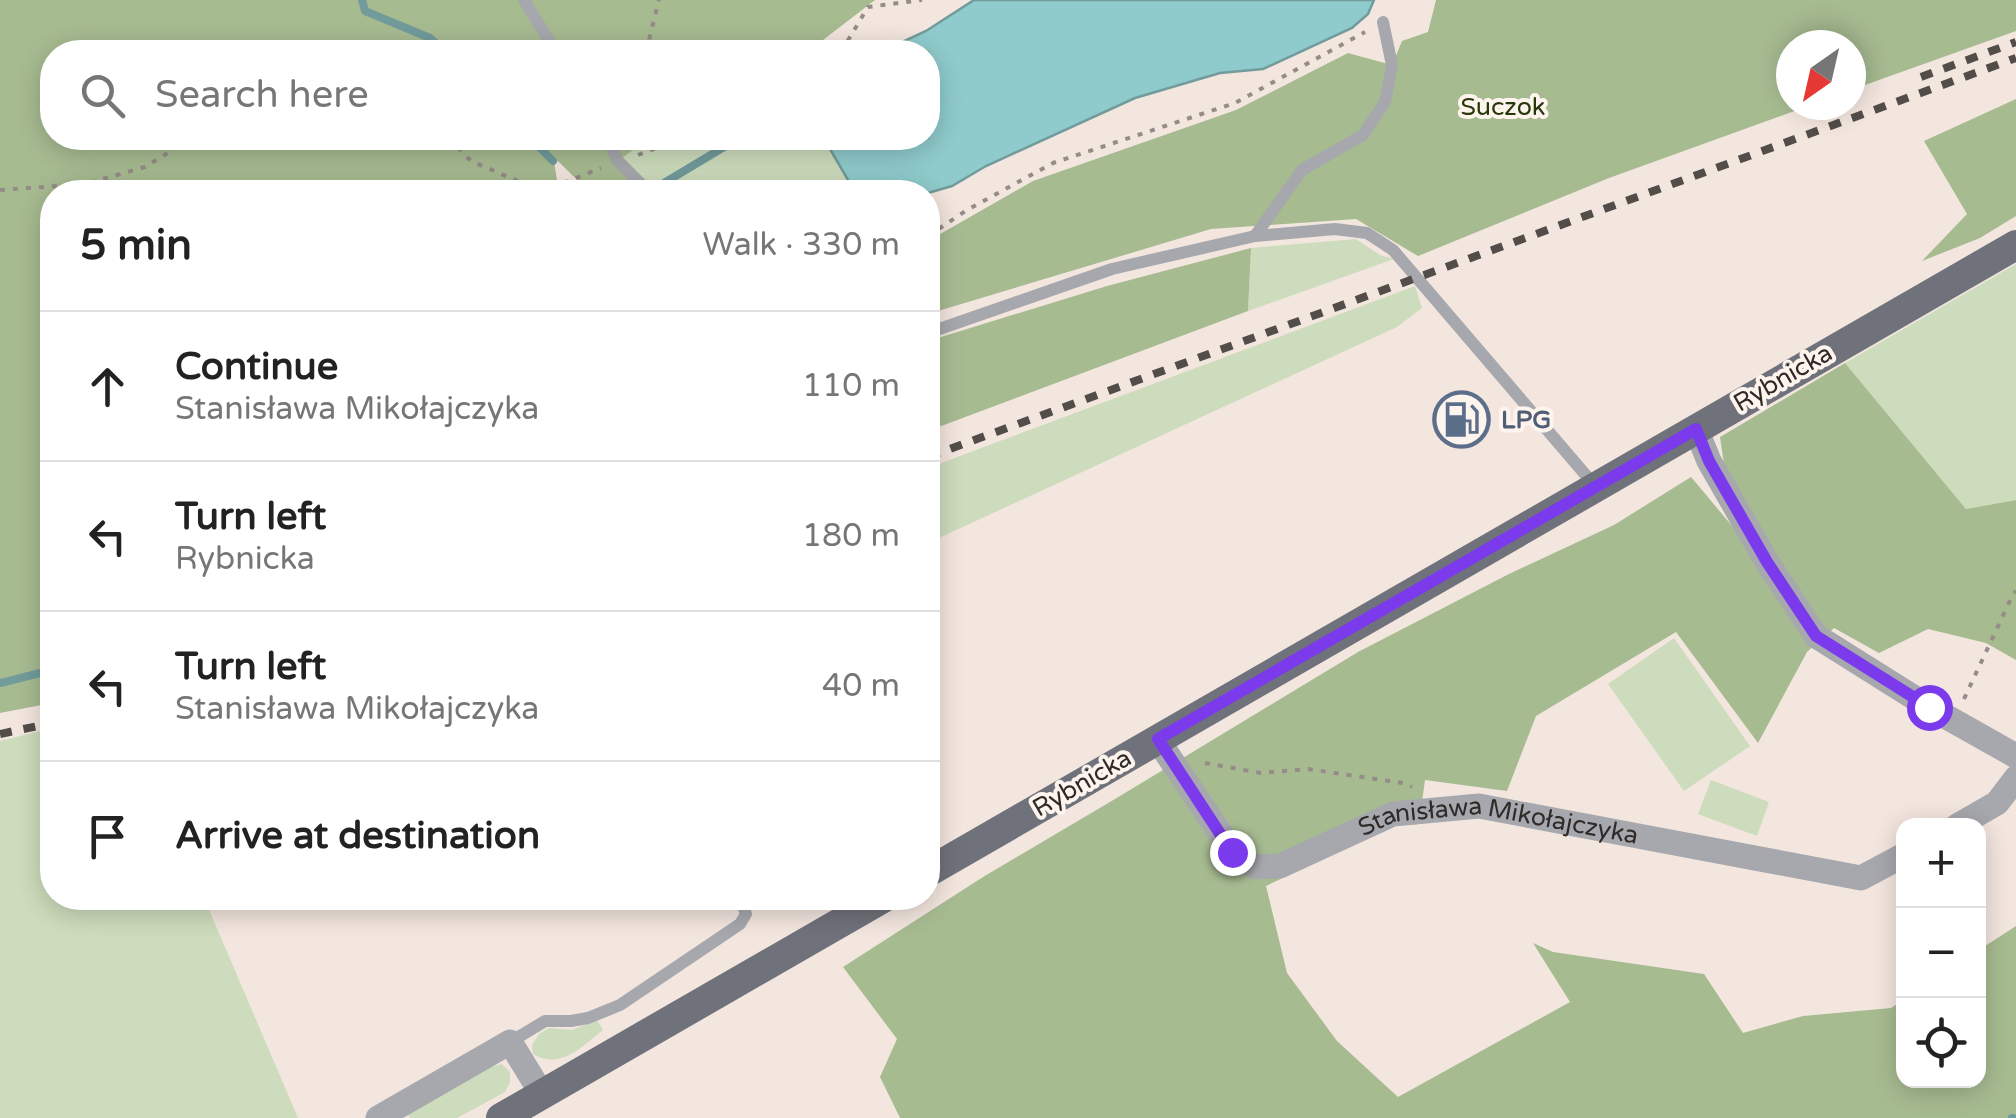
<!DOCTYPE html>
<meta charset="utf-8">
<style>
:root{--surface:#fff;--page:#f6f6f6;--text:#222;--muted:#767676;--line:#e0e0e0}
body{margin:0;font-family:"Varela Round",sans-serif;background:var(--page);color:var(--text)}
.controls{position:absolute;right:30px;bottom:30px;display:grid;overflow:hidden;border-radius:20px;box-shadow:0 5px 25px #0003}
.controls button{width:90px;height:90px;display:grid;place-items:center;padding:0;border:0;border-bottom:2px solid var(--line);background:var(--surface);color:var(--text);font:50px sans-serif}
.compass{position:absolute;left:1776px;top:30px;width:90px;height:90px;border-radius:50%;background:var(--surface);box-shadow:0 5px 25px #0003;rotate:214deg}
.stop{position:absolute;width:30px;height:30px;margin:-22px;border:8px solid #7c3aed;border-radius:50%;background:#fff}
.stop.end{background:#7c3aed;border-color:#fff;box-shadow:0 2px 10px #0008}
.list{margin:0;padding:0;list-style:none}
h2{display:flex;justify-content:space-between;align-items:center;height:130px;margin:0;padding:0 40px;font-size:42px}
h2 small{font-size:32px;font-weight:400;color:var(--muted)}
.list li{display:grid;grid-template-columns:65px 1fr auto;gap:30px;align-items:center;box-sizing:border-box;height:150px;padding:0 40px;border-top:2px solid var(--line)}
.list b{display:block;font-size:38px;white-space:nowrap}
.list p{margin:0;font-size:32px;white-space:nowrap;color:var(--muted)}
.list em{font-size:32px;font-style:normal;color:var(--muted)}
.icon{flex:none;width:55px;height:55px;fill:none;stroke:currentColor;stroke-width:2;stroke-linecap:round;stroke-linejoin:round}
.map{position:relative;flex:none;width:2016px;height:1118px;overflow:hidden}
.search{position:absolute;background:var(--surface);box-shadow:0 5px 25px #0003;left:40px;top:40px;width:900px;height:110px;display:flex;align-items:center;gap:25px;box-sizing:border-box;padding:0 35px;border-radius:40px;color:var(--muted);font-size:38px}
.panel{position:absolute;background:var(--surface);box-shadow:0 5px 25px #0003;left:40px;top:180px;width:900px;height:730px;border-radius:40px}
.map>svg:first-child{display:block}
.green{fill:#cddcbc}
.forest{fill:#a7bb91}
.water{fill:#8fcbcc;stroke:#729b9b;stroke-width:2.5}
.lines{fill:none;stroke-linecap:round;stroke-linejoin:round}
.stream{stroke:#729b9b;stroke-width:8}
.path{stroke:#958c88;stroke-width:4;stroke-dasharray:5 8;stroke-linecap:butt}
.service{stroke:#a7a8ad;stroke-width:12}
.minor{stroke:#a7a8ad;stroke-width:25}
.primary{stroke:#70727b;stroke-width:30}
.rail{stroke:#534d4a;stroke-width:8;stroke-dasharray:12 12;stroke-linecap:butt}
.route{stroke:#7c3aed;stroke-width:12}
.labels{text-anchor:middle;dominant-baseline:central;stroke-width:8;stroke-linejoin:round;paint-order:stroke}
.park-label{font-size:25px;fill:#263808;stroke:#fef4ee}
.street-label{font-size:25px;fill:#302b29;stroke:#fef4ee}
.service-label{font-size:25px;font-weight:bold;fill:#4e5e75;stroke:#fef4ee;text-anchor:start}
</style>
<div class="map">
<svg width="2016" height="1118" viewBox="0 0 2016 1118">
<rect width="100%" height="100%" fill="#f3e6df"/>
<g class="green">
<polygon points="650,138 827,138 827,144 855,192 649,192 618,161"/>
<polygon points="1356,239 1380,255 1394,259 1248,311 1251,248"/>
<polygon points="2016,264 2016,500 1966,509 1845,363"/>
<polygon points="1415,286 1422,308 1397,327 928,543 928,468"/>
<polygon points="1674,638 1750,746 1684,791 1608,684"/>
<polygon points="52,728 52,898 204,898 298,1118 0,1118 0,741"/>
<polygon points="1711,780 1769,802 1757,836 1698,814"/>
<path d="M597,1020L603,1030C581,1047 561,1070 533,1054L532,1045L539,1034L549,1028L572,1030Z"/>
<polygon points="502,1064 510,1072 510,1082 505,1092 457,1118 410,1118 406,1112 486,1068"/>
</g>
<g class="forest">
<path d="M0,0H875L823,40L789,52H52V138H650L618,161L637,192C586,192 588,191 553,156L559,192H52V703L0,713Z"/>
<polygon points="1436,0 2016,0 2016,31 1851,90 1851,45 1791,45 1791,105 1811,105 1609,178 1418,256 1356,219 1211,229 928,314 928,241 1033,181 1236,110 1348,53 1392,65 1402,41 1428,32"/>
<polygon points="2016,99 2016,216 1980,238 1922,261 1967,214 1924,141"/>
<polygon points="1251,248 1248,311 928,431 928,341 1107,286"/>
<polygon points="1845,363 1966,509 2016,500 2016,660 1986,643 1928,629 1879,653 1834,628 1807,652 1758,743 1676,632 1536,716 1507,791 1425,780 1419,824 1393,826 1266,886 1287,973 1337,1041 1398,1097 1570,1002 1533,943 1553,952 1704,974 1743,1033 1803,1016 1891,1008 1903,1000 1904,1080 1978,1080 1979,950 2016,926 2016,1118 900,1118 880,1077 897,1039 843,967 983,877 1115,799 1358,652 1507,575 1614,525 1691,477 1733,527 1720,437"/>
</g>
<polygon class="water" points="974,0 1374,0 1368,14 1352,28 1263,69 1220,73 1135,98 986,166 952,186 928,193 855,192 827,144 827,138 928,138 928,52 881,52 926,31"/>
<g class="lines">
<g class="stream">
<polyline points="362,0 365,11 430,38 445,52"/>
<polyline points="530,138 553,161"/>
<polyline points="664,183 739,138"/>
<polyline points="0,683 52,670"/>
<polyline points="2012,1118 2013,1118"/>
</g>
<g class="path">
<polyline points="646,52 659,0"/>
<polyline points="841,52 868,7 922,0"/>
<polyline points="449,138 471,161 520,182 554,187 601,168"/>
<polyline points="638,155 682,138"/>
<polyline points="0,190 85,184 145,167 192,138"/>
<polyline points="928,236 967,210 1053,163 1235,103 1365,32"/>
<polyline points="1964,699 2013,594 2016,591"/>
<polyline points="1205,763 1261,773 1308,769 1403,783 1412,787"/>
</g>
<g class="service">
<polyline points="524,0 556,52"/>
<polyline points="607,138 618,161 649,192"/>
<polyline points="1255,236 1302,170 1363,135 1385,102 1392,65 1383,22"/>
<polyline points="928,333 1112,269 1255,236 1335,229 1367,233 1393,250 1596,487"/>
<polyline points="510,1042 545,1021 571,1021 588,1018 620,1005 740,924 746,914 740,898"/>
</g>
<g class="minor">
<polyline points="1696,429 1709,461 1767,562 1816,636 1929,707 2016,756"/>
<path id="s1" d="M1157,739L1233,852L1255,867L1280,866L1393,814L1479,806L1861,878L1904,855"/>
<polyline points="1957,826 1997,803 2016,778"/>
<polyline points="378,1118 510,1042 542,1094"/>
</g>
<g class="primary">
<polyline points="928,872 2016,245"/>
<polyline points="501,1118 883,898"/>
</g>
<g class="rail">
<polyline points="1921,77 2016,42"/>
<polyline points="928,457 2016,58"/>
<polyline points="0,734 52,723"/>
</g>
</g>
<g class="lines">
<polyline class="route" points="1232,852 1158,739 1696,429 1709,461 1767,562 1816,636 1929,707"/>
</g>
<defs>
<symbol id="fuel-ring" viewBox="-11 -11 22 22"><circle r="9.5" fill="#fef4ee" stroke="#5c6f8a" stroke-width="1.5"/><path d="M-5.5-6h7V0h2V4h1.3V-2.5L3-4.5l.8-.8L6-3V5H2.5V1h-1V6h-7ZM-4.2-4.7v3.2H.2V-4.7Z" fill="#5c6f8a"/></symbol>
</defs>
<g fill-rule="evenodd">
<use href="#fuel-ring" x="1430" y="388" width="63" height="63"/>
</g>
<g class="labels">
<g class="park-label">
<text x="1503" y="107">Suczok</text>
</g>
<g class="street-label">
<text transform="translate(1783 378) rotate(-30)">Rybnicka</text>
<text transform="translate(1082 783) rotate(-30)">Rybnicka</text>
<text stroke="none"><textPath href="#s1" startOffset="418">Stanisława Mikołajczyka</textPath></text>
</g>
<g class="service-label">
<text x="1501" y="420">LPG</text>
</g>
</g>
</svg>
<div class="controls">
<button>+</button>
<button>−</button>
<button><svg class="icon" aria-label="locate" viewBox="0 0 24 24"><circle cx="12" cy="12" r="6"/><path d="M12 2v4M12 18v4M2 12h4M18 12h4"/></svg></button>
</div>
<svg class="compass" viewBox="-18 -18 36 36"><path d="M0-13l5 13h-10z" fill="#e53935"/><path d="M0 13l5-13h-10z" fill="#767676"/></svg>
<div class="stop" style="left:1929px;top:707px"></div>
<div class="stop end" style="left:1232px;top:852px"></div>
<div class="search"><svg class="icon" aria-label="search" viewBox="0 0 24 24"><circle cx="10" cy="10" r="6"/><path d="M15 15l6 6"/></svg>Search here</div>
<section class="panel">
<h2>5 min<small>Walk · 330 m</small></h2>
<ul class="list">
<li><svg class="icon" aria-label="ahead" viewBox="0 0 24 24"><path d="M12 20V5M6 11l6-6 6 6"/></svg><div><b>Continue</b><p>Stanisława Mikołajczyka</p></div><em>110 m</em></li>
<li><svg class="icon" aria-label="left" viewBox="0 0 24 24"><path d="M17 20v-9H6M10 6l-5 5 5 5"/></svg><div><b>Turn left</b><p>Rybnicka</p></div><em>180 m</em></li>
<li><svg class="icon" aria-label="left" viewBox="0 0 24 24"><path d="M17 20v-9H6M10 6l-5 5 5 5"/></svg><div><b>Turn left</b><p>Stanisława Mikołajczyka</p></div><em>40 m</em></li>
<li><svg class="icon" aria-label="arrive" viewBox="0 0 24 24"><path d="M6 21V4h12l-3 4 3 4H6"/></svg><div><b>Arrive at destination</b></div></li>
</ul>
</section>
</div>
